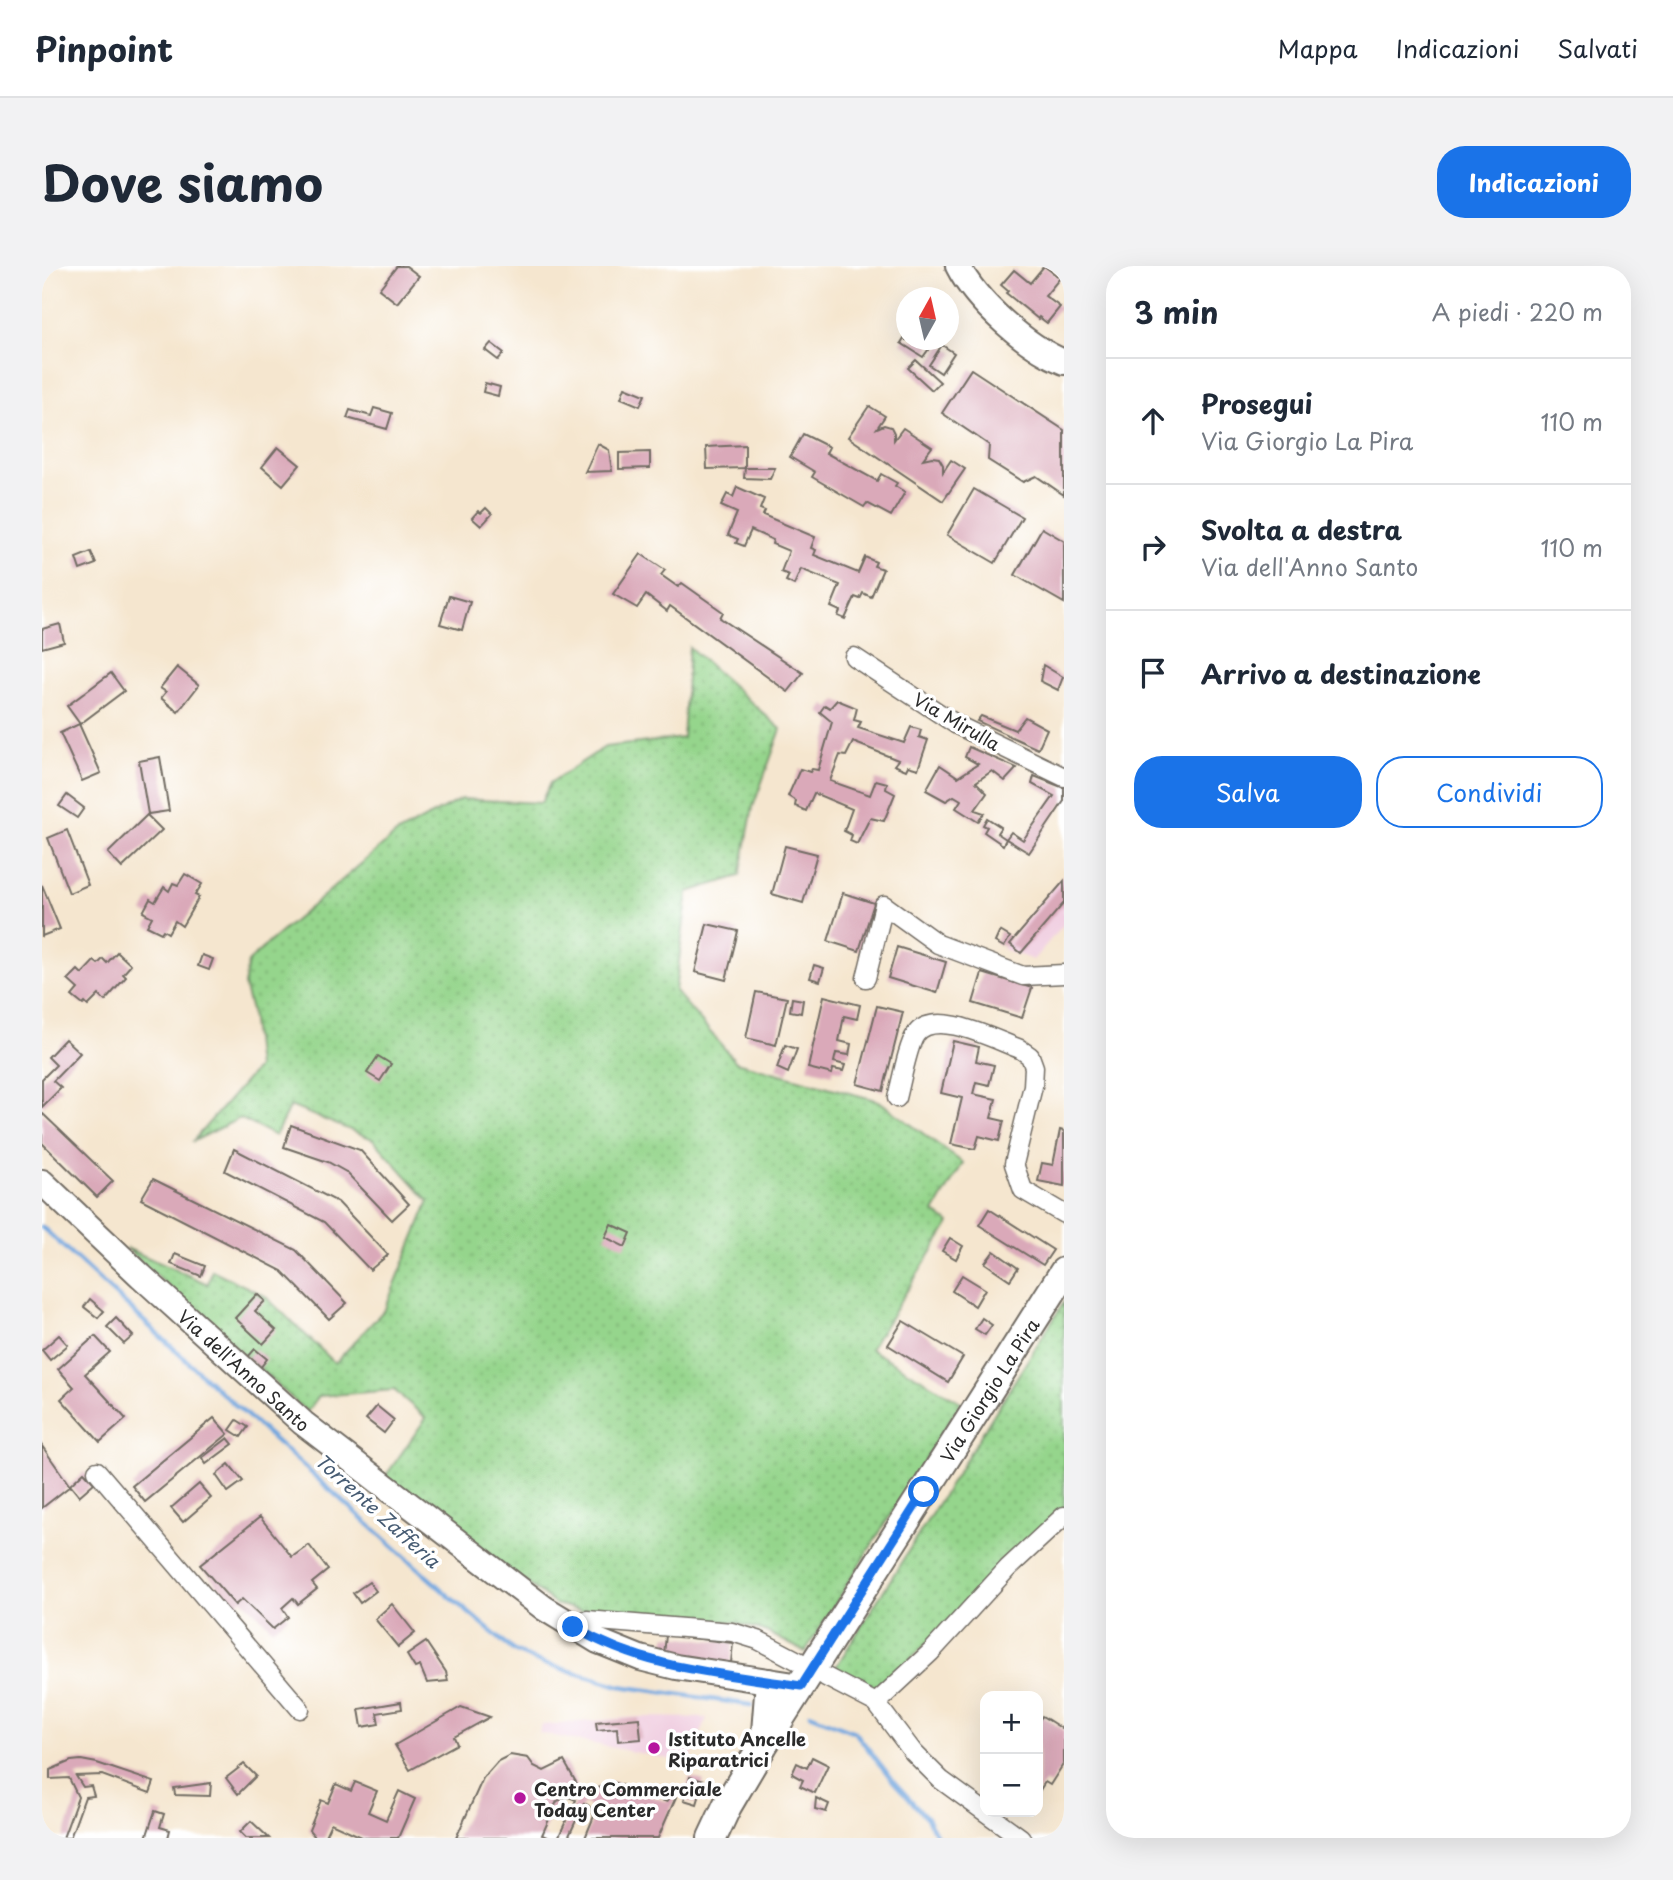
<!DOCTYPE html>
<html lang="it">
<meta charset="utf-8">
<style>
:root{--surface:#fff;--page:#f2f2f3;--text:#1f2937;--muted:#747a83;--line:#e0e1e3;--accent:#1a73e8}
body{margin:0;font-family:"Playpen Sans",sans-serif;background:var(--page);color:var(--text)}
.controls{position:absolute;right:21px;bottom:21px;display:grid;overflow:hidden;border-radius:14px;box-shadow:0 7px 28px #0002}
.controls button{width:63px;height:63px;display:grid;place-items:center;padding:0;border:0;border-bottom:2px solid var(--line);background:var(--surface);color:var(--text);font:35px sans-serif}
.compass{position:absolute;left:854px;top:21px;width:63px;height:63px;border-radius:50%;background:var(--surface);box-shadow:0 7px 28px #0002;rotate:8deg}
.stop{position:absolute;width:21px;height:21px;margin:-16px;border:5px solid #1a73e8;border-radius:50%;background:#fff}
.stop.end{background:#1a73e8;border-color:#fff;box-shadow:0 2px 7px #0008}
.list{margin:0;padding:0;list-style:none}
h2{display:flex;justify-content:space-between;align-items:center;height:91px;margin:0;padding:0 28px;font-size:30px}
h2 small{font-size:23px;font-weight:400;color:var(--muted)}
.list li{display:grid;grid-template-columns:46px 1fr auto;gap:21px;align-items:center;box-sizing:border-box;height:126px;padding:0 28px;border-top:2px solid var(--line)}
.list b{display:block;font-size:26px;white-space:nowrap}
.list p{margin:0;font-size:23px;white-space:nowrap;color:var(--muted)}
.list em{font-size:23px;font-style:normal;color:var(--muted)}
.actions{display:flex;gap:14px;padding:21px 28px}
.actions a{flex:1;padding:16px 0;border:2px solid var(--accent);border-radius:28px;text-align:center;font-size:24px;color:var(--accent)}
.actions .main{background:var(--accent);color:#fff}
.icon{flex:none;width:38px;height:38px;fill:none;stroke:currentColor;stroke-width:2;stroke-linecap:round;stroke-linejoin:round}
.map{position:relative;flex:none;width:1022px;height:1572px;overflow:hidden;border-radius:28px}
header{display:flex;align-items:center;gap:42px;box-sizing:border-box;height:98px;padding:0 35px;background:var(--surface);border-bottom:2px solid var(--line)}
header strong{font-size:33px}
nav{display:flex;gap:38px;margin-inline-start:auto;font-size:24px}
.intro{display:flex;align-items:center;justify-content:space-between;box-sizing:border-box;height:168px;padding:0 42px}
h1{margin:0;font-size:49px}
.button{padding:18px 32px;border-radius:28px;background:var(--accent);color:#fff;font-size:24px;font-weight:700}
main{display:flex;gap:42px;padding:0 42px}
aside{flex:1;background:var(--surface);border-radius:28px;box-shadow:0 7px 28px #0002}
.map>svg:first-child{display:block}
.built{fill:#f1d0e2}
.grass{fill:url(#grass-dots);stroke:#60805c;stroke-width:2}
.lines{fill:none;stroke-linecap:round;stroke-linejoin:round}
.stream{stroke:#71a6de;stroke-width:4.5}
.building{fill:#daa9b9}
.street-casing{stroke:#726c64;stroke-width:21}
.secondary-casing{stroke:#726c64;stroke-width:28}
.primary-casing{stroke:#726c64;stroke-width:32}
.street{stroke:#fff;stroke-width:18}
.secondary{stroke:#fff;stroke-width:24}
.primary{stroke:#fff;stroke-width:28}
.route{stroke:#1a73e8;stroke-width:9}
.poi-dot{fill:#b5179e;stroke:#fff;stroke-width:2.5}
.labels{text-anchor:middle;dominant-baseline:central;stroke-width:7;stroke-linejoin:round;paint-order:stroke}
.street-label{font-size:18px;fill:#2b2b2b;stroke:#fff}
.poi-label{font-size:18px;font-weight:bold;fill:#2b2b2b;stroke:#fff;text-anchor:start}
.water-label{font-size:19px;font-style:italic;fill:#475c73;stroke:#fff}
</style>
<header>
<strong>Pinpoint</strong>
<nav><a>Mappa</a><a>Indicazioni</a><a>Salvati</a></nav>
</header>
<div class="intro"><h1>Dove siamo</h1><a class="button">Indicazioni</a></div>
<main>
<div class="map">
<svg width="1022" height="1572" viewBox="0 0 1022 1572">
<defs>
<pattern id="grass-dots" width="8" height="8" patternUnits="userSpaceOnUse" patternTransform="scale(1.75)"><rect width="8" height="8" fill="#95d58c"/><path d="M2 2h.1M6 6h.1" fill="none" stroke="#81b779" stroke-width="1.8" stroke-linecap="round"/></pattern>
</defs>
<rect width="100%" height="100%" fill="#fff"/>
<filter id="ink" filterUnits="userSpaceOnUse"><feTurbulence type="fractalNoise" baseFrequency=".0143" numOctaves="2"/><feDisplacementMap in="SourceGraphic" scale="14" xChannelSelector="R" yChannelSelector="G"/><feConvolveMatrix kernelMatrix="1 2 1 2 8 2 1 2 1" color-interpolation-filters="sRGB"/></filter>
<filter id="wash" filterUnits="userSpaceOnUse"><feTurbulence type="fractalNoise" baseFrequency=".00686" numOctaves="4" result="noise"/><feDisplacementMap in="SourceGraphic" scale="28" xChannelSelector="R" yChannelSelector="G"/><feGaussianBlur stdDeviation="1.57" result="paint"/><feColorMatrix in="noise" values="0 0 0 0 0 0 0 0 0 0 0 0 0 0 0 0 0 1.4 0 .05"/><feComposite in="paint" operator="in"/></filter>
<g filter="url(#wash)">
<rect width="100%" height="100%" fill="#f5e6cf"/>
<g class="built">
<polygon points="1022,608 1022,658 991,694 960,683"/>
<polygon points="597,1451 665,1452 647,1497 497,1467 500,1459"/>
</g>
<g class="grass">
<polygon points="647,381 739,463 711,541 698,610 646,626 633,725 694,796 837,835 921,897 892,946 908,957 828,1083 919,1136 763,1386 723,1365 692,1356 548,1347 513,1338 343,1211 384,1152 352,1124 277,1130 265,1146 84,982 166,1018 170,1004 223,1030 293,1097 343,1043 387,935 331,873 248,840 233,870 198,852 150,876 215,802 209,745 202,719 206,696 224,679 354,568 419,533 499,537 508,517 563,481 641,472"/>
<polygon points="1022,1036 1022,1243 834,1427 792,1404"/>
</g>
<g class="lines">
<g class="stream">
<polyline points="0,961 172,1120 408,1331 472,1385 494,1395 578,1420 709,1439"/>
<polyline points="768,1448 813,1466 852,1516 885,1552 896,1572"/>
</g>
</g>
<g id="blocks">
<g class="building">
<polygon points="355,0 364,0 377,10 355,37 337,23"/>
<polygon points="1002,0 1018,12 1003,30 1018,41 1005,57 997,51 996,53 964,27 966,25 959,19 972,4 988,17"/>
<polygon points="864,69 864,74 879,74 889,80 881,91 859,77"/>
<polygon points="449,77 462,87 456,94 443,84"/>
<polygon points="900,79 912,87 899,107 887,99"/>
<polygon points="874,94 898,116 890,124 866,102"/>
<polygon points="929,103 1022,164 1022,229 994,210 981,216 946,194 947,179 900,147"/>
<polygon points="443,117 458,121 456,130 441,126"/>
<polygon points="583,121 603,129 598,140 579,132"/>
<polygon points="827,140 843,150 835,162 842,159 849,161 852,167 852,174 861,162 890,181 881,193 890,191 897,192 901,199 901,206 909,194 923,203 901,235 806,171"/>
<polygon points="332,142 350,147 345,163 305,152 308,144 329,150"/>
<polygon points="761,168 787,181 784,187 835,215 839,208 855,217 853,220 863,226 849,250 825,237 822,241 770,211 773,206 748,191"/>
<polygon points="556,178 567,184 570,205 543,206"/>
<polygon points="703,179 703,202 665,203 664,181"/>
<polygon points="236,181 258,199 241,219 220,201"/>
<polygon points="608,186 608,202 577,203 577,187"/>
<polygon points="703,202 733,202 728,213 702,212"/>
<polygon points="695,221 722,233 718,243 723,245 721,249 773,271 769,282 774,284 772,289 816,307 823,291 834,296 832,300 841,303 829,331 821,327 818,333 813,331 803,353 796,350 798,345 789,341 798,319 759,303 752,319 744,315 747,309 739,306 747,285 730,278 731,274 709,264 702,280 694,277 696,273 686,269 695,247 679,240 685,228 691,231"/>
<polygon points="932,223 980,251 953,297 905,269"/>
<polygon points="444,242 450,248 439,260 430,252 436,245 439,247"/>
<polygon points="1000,262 1022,275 1022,337 973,309"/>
<polygon points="49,286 54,298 38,304 34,292"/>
<polygon points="599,288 623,304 619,309 636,321 640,317 681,346 678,352 761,407 746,426 628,340 625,345 604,329 595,342 571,328"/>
<polygon points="407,330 428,336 420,364 398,358"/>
<polygon points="18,358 22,376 0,382 0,363"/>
<polygon points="1001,399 1021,411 1016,424 998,415"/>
<polygon points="135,401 157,419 136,446 119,432 124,426 118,422"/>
<polygon points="69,407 82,425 38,458 25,440"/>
<polygon points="795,434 815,442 812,454 819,456 816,462 862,477 869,461 879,464 877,471 886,474 876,503 866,500 864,504 852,499 856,494 811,476 804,490 798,489 788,515 828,529 834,514 845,517 844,523 853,528 842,555 828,552 815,578 808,575 810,569 802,565 810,543 772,527 764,545 753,540 754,535 746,530 758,503 768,506 770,503 776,504 790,456 778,446 783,439 788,442"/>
<polygon points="939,450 973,464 983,451 1005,463 996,483 935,455"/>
<polygon points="37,458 59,507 40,515 18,467"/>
<polygon points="927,481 975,502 963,515 950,505 934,516 945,527 933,544 942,547 936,556 914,542 919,534 912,530 904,535 884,524 898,499 916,511 936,498 923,491"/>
<polygon points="118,491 127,545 106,548 97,495"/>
<polygon points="992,510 1022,522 1022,535 987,587 964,573 961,579 942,566 945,561 941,559 945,552 959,561 955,567 964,573 969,566 981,574 1012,530 990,518"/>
<polygon points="25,529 42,542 35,552 17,540"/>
<polygon points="105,549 120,564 80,602 66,587"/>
<polygon points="25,564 46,619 27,627 6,572"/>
<polygon points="743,580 775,588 761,637 730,628"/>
<polygon points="143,608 160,618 153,629 157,631 140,660 133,655 126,667 121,664 119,667 105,660 110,651 101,646 108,633 113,636 122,621 127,625 131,617 136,619"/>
<polygon points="1022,615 1022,637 979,687 968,678"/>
<polygon points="0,619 18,663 0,670"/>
<polygon points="801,627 832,637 817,685 786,675"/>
<polygon points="665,658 696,665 684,714 653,706"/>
<polygon points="958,665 968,671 962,681 953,676"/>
<polygon points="855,681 904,696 895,727 846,712"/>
<polygon points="75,686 89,699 81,708 84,711 63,735 57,729 46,740 43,737 41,739 30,730 36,723 26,714 36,704 40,708 52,695 56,698 61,693 65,697"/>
<polygon points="160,689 171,693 167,704 156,700"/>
<polygon points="772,699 782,702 778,715 768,712"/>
<polygon points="940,707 990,722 980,752 931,737"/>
<polygon points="714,726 745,732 734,779 704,772"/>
<polygon points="782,730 818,739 815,753 802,750 797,775 809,778 807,789 794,787 792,796 803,799 801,805 791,803 790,808 766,802"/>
<polygon points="750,732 761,734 759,747 748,745"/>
<polygon points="835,740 861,746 841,825 815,818"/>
<polygon points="23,773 38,787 11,815 19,822 0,841 0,813 14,799 6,791"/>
<polygon points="911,775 937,781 934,795 952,799 947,819 934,816 931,828 954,833 949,852 962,855 957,875 937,870 933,883 909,878 920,832 899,827"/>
<polygon points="743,779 755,783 746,807 735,802"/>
<polygon points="336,790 349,798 338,815 325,807"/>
<polygon points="0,847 71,915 55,931 0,877"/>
<polygon points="249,859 318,884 367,938 350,954 304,906 286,896 242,881"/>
<polygon points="1018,864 1022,865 1022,920 996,915 1000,897 1011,899"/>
<polygon points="192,883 296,936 346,989 328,1004 282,956 183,905"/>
<polygon points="111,913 254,984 305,1037 287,1053 240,1005 99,933"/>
<polygon points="947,943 1011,984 1001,999 937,959"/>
<polygon points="569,958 589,967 583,981 563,971"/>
<polygon points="908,972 921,980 914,993 900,985"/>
<polygon points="952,985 976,1002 968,1014 943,997"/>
<polygon points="133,988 163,1000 159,1010 129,998"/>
<polygon points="920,1009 943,1023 933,1040 910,1025"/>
<polygon points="215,1028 223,1035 213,1045 234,1064 221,1078 193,1052"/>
<polygon points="48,1033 62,1045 56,1052 42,1041"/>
<polygon points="74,1052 91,1070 82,1078 65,1061"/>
<polygon points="940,1052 950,1059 943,1069 933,1063"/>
<polygon points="861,1055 921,1091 906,1116 846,1079"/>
<polygon points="17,1069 26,1079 8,1094 0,1084"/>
<polygon points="53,1070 68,1086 43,1108 84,1153 58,1176 19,1133 32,1121 16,1103"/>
<polygon points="213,1083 225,1093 218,1102 205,1092"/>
<polygon points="335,1140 352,1154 342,1167 324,1153"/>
<polygon points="172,1152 186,1168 103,1236 90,1220"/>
<polygon points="195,1154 206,1161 199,1171 188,1164"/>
<polygon points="186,1172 191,1178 164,1198 160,1192"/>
<polygon points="0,1180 28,1220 0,1242"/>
<polygon points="187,1198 201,1215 186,1226 174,1209"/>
<polygon points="42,1206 52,1217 37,1230 28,1219"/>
<polygon points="157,1218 169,1232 141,1256 129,1242"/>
<polygon points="218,1251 250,1291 267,1279 286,1304 270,1317 275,1323 256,1338 251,1332 240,1342 246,1351 231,1363 200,1333 193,1339 158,1299"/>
<polygon points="327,1316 334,1325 318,1337 311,1327"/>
<polygon points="350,1338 373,1367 356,1381 333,1353"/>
<polygon points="624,1369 691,1377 689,1397 622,1389"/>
<polygon points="384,1376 404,1406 406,1415 385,1417 378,1400 373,1402 365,1389"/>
<polygon points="359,1436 360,1443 335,1447 337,1458 320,1461 317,1443"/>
<polygon points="419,1441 448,1451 412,1471 415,1478 368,1504 353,1479"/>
<polygon points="1000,1450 1022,1464 1022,1497 1008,1519 1003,1516 996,1527 996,1456"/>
<polygon points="597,1452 599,1473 576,1475 575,1462 555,1464 554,1456"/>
<polygon points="468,1489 486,1492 492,1500 502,1505 522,1495 535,1518 533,1521 548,1528 549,1525 571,1516 625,1536 628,1529 634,1531 616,1572 543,1572 552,1550 547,1540 542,1537 526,1572 516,1572 534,1534 527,1531 515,1535 500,1569 507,1572 414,1572 441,1512 456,1495"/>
<polygon points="770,1491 786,1499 773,1527 758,1520 761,1514 750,1508 755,1497 765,1502"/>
<polygon points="39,1494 55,1497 112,1516 108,1527 60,1509 34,1510 41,1521 49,1520 52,1530 43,1531 28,1572 21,1572 36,1531 27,1512 8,1513 8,1504 29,1495"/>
<polygon points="202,1498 214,1510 196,1528 184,1512"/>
<polygon points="648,1511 662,1515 655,1538 642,1534"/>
<polygon points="313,1516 335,1525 326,1546 344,1554 357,1525 373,1533 356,1572 322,1572 289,1557 282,1572 274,1572 267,1564 279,1534 286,1537 294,1518 309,1525"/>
<polygon points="169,1517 168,1530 133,1529 132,1522"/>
<polygon points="774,1532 787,1538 784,1546 773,1543"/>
<polygon points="113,1545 122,1548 118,1561 128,1564 126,1572 104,1572"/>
<polygon points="209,1555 227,1572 204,1572 198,1566"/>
</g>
</g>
</g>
<g filter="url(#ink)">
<use href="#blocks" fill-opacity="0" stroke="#726c64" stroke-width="2"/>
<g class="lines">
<defs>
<g id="street">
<polyline points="812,391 915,459 1022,511"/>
<polyline points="824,712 842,639 896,678 981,710 1022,708"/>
<path d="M855,832C859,817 866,778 874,768C893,742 953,774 978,783L988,790L992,801L991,820L972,898L981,924L1022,948"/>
<polyline points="55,1205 258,1443"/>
<polyline points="531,1361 545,1354 690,1366 716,1374 758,1396"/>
<polyline points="784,1411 834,1437 871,1486 899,1514 979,1572"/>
<polyline points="834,1437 889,1386 966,1302 1022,1250"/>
</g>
<g id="secondary">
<path d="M916,0C934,36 985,81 1022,96"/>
<path id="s1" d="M0,916L99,1010L261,1157L502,1342L556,1375L598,1392L634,1401L759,1420"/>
<polyline points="721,1479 726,1415"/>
</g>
<g id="primary">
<path id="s2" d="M670,1572L685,1540L721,1479L1022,1006"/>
</g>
</defs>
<use href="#street" class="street-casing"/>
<use href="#secondary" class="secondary-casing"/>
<use href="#primary" class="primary-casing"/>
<use href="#street" class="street"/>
<use href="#secondary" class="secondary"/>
<use href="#primary" class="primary"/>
</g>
</g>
<g class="lines" filter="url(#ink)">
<path class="route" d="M531,1361C605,1404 677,1407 759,1420L882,1226"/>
</g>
<g class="poi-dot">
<circle cx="612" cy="1482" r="7"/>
<circle cx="478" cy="1532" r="7"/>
</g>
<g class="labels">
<g class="street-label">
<text transform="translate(915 455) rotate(30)">Via Mirulla</text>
<text stroke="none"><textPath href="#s1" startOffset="276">Via dell'Anno Santo</textPath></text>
<text stroke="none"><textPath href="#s2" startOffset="527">Via Giorgio La Pira</textPath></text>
</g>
<g class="poi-label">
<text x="626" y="1472">Istituto Ancelle<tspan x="626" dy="21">Riparatrici</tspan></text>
<text x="492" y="1522">Centro Commerciale<tspan x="492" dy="21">Today Center</tspan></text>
</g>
<g class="water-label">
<text transform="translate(336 1244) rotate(42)">Torrente Zafferia</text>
</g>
</g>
</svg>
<div class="controls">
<button>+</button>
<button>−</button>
</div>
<svg class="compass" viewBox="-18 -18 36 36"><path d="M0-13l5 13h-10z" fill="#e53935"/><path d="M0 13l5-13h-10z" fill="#747a83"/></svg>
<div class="stop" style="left:882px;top:1226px"></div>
<div class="stop end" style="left:531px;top:1361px"></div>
</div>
<aside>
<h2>3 min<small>A piedi · 220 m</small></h2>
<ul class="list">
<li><svg class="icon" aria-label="ahead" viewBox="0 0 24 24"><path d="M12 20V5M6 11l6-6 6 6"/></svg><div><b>Prosegui</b><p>Via Giorgio La Pira</p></div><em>110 m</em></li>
<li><svg class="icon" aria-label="right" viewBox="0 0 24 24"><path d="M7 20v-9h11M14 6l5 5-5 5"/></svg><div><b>Svolta a destra</b><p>Via dell'Anno Santo</p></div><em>110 m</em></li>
<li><svg class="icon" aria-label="arrive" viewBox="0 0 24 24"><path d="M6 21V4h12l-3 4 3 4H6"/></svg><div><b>Arrivo a destinazione</b></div></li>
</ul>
<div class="actions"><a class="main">Salva</a><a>Condividi</a></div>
</aside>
</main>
